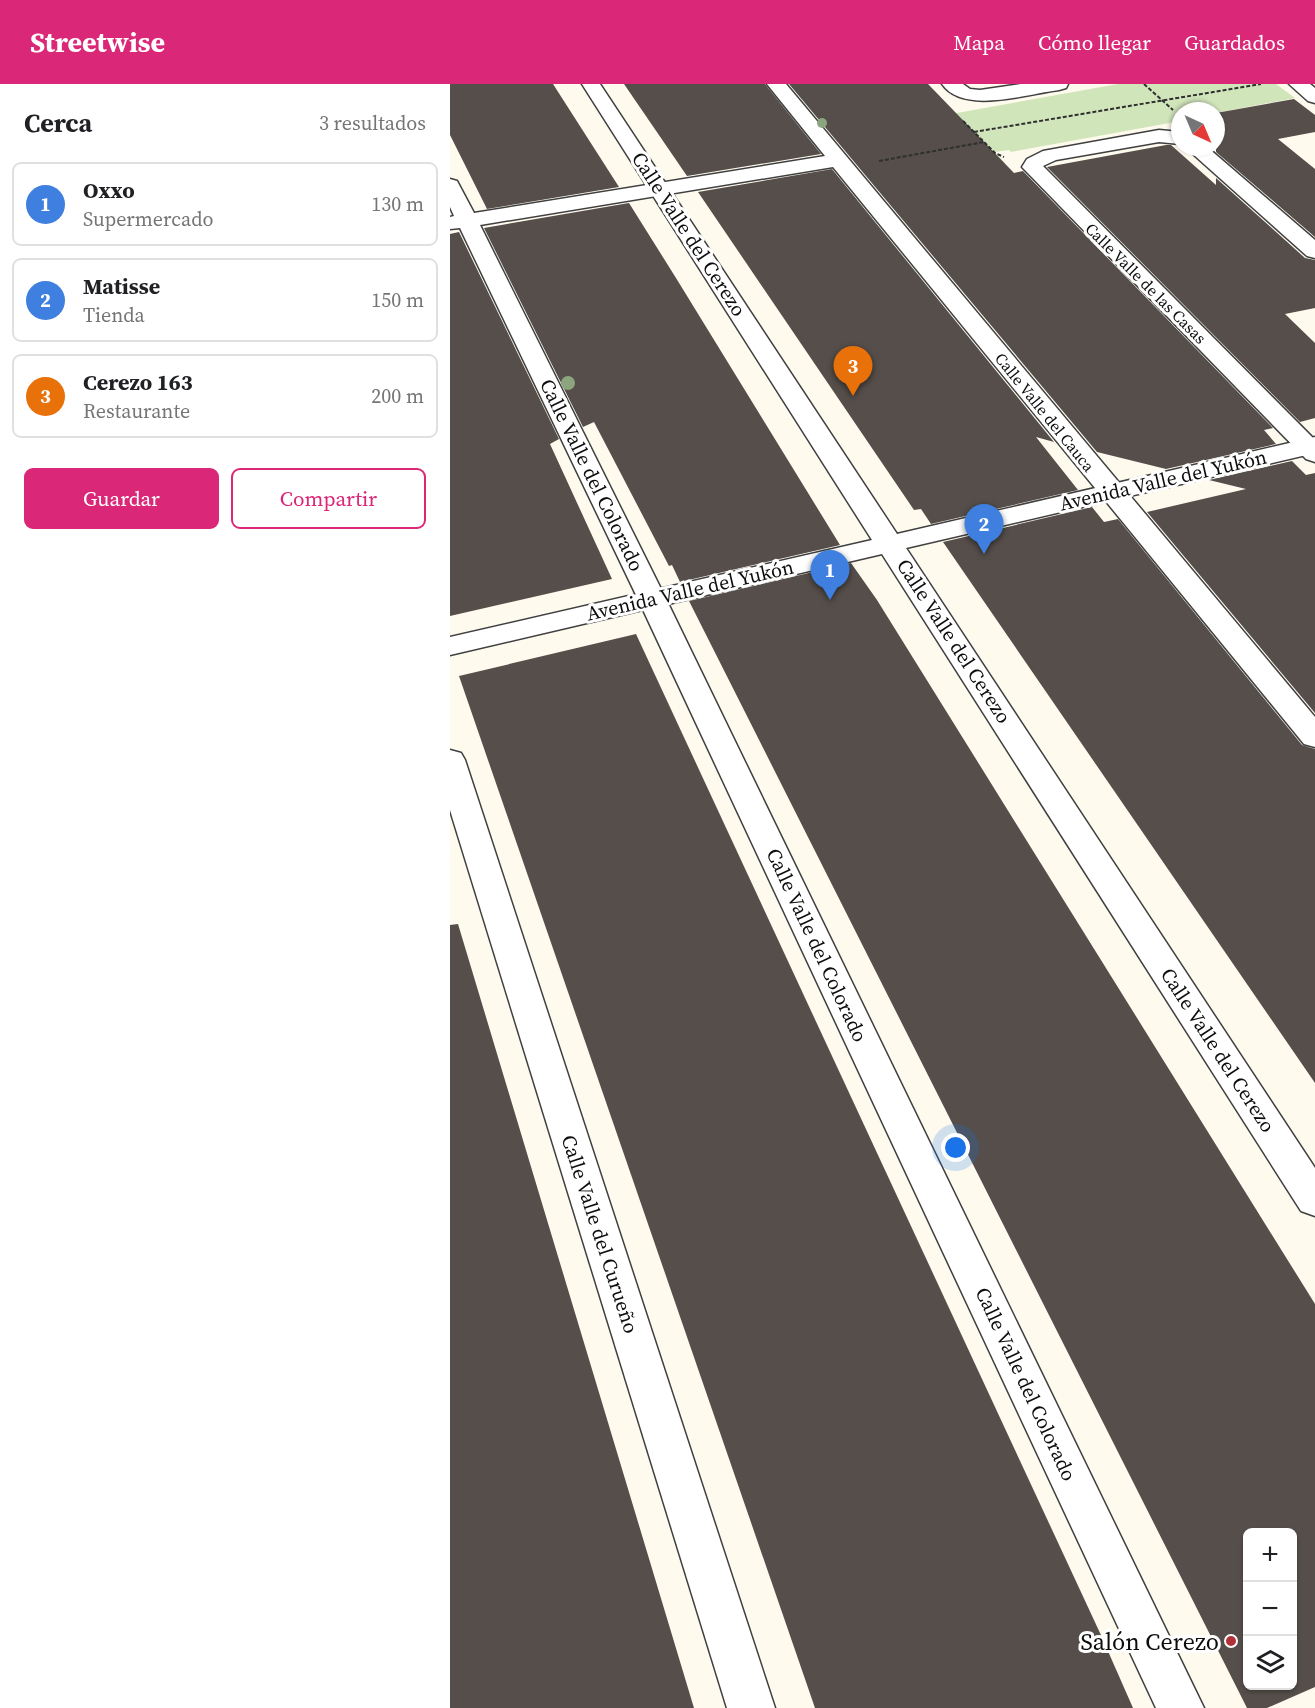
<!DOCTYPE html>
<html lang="es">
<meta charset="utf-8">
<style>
:root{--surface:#fff;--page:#f6f6f6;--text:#202124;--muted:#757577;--line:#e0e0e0;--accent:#db2777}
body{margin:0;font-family:"Source Serif 4",serif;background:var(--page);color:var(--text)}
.controls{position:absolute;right:18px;bottom:18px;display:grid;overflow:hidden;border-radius:9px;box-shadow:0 2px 4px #0004}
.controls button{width:54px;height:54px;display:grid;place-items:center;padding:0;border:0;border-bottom:2px solid var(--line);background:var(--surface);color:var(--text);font:30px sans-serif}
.compass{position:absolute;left:721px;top:18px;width:54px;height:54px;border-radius:50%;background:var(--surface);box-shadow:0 2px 4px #0004;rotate:136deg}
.you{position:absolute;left:506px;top:1064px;width:21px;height:21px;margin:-15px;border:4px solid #fff;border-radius:50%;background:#1a73e8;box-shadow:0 0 0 9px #1a73e833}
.badge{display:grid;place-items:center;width:39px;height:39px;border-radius:50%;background:var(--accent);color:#fff;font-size:20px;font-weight:700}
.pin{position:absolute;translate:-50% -50px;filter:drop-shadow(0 2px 3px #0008)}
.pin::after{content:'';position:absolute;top:32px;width:21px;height:18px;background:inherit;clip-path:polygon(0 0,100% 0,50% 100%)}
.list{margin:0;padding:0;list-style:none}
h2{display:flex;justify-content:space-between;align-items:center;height:78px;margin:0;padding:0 24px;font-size:26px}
h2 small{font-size:20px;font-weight:400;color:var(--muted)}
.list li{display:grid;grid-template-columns:39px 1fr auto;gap:18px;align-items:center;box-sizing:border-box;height:84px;margin:0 12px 12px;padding:0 12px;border:2px solid var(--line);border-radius:9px}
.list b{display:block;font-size:22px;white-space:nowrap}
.list p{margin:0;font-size:20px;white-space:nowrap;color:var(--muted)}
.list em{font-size:20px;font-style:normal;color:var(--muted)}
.actions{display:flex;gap:12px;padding:18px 24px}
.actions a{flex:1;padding:14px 0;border:2px solid var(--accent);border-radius:9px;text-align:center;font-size:21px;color:var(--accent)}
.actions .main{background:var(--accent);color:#fff}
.icon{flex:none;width:33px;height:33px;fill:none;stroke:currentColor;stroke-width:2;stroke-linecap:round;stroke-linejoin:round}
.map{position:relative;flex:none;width:865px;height:1624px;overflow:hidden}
header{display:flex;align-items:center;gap:36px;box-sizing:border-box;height:84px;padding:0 30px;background:var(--accent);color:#fff}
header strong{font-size:28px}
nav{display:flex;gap:33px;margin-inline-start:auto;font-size:21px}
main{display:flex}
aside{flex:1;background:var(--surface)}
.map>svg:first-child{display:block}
.green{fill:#d1e5bb}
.building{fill:#554e4a;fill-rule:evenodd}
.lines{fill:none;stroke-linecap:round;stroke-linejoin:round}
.minor-casing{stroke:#404040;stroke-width:3}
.tertiary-casing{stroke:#404040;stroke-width:3}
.path{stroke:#2f2f2f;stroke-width:2;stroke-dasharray:4 2;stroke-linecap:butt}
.minor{fill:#fff;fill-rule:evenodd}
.tertiary{fill:#fff;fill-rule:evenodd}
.tree{fill:#8da57e}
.poi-dot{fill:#b13138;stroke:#fff;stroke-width:2}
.labels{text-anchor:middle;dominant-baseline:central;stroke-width:6;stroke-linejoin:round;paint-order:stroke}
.far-street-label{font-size:16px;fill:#0d0d0d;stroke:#fff}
.street-label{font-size:20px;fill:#0d0d0d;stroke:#fff}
.near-poi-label{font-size:24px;fill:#0d0d0d;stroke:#fff;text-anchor:end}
</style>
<header>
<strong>Streetwise</strong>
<nav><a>Mapa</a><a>Cómo llegar</a><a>Guardados</a></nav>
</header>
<main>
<aside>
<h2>Cerca<small>3 resultados</small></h2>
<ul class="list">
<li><span class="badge" style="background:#3f7fe0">1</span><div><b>Oxxo</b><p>Supermercado</p></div><em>130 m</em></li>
<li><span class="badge" style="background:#3f7fe0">2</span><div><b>Matisse</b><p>Tienda</p></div><em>150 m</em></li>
<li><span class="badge" style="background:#e8710a">3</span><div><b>Cerezo 163</b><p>Restaurante</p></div><em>200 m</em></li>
</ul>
<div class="actions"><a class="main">Guardar</a><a>Compartir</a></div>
</aside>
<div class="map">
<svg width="865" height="1624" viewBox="0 0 865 1624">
<rect width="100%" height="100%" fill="#fefaee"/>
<polygon class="green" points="668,0 826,0 845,14 766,29 730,27 730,35 723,36 725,38 561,68 559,66 545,68 555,79 495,90 390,50"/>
<g class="building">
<polygon points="0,0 103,0 169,103 37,125 0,51"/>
<polygon points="174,0 315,0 371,70 237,92"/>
<polygon points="339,0 478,0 564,89 573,87 823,344 814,346 826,360 716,385 647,368"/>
<polygon points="844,15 865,31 865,48 828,55 865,85 865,153 766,68 766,29"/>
<polygon points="716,61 721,61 766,101 766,94 855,174 865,176 865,224 835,230 865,259 865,334 850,338 597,83"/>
<polygon points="382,85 604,358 586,353 628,406 481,440 471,425 464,426 248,108"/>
<polygon points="179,119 226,194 390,461 230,498 222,481 219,482 144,338 133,343 34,144"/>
<polygon points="9,148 109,355 100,360 162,495 0,532 0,150"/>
<polygon points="842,377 856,391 865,389 865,629 697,428 796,405 759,396"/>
<polygon points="642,423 654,438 668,435 852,661 865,665 865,999 493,458"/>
<path d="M401,479L427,516L865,1220V1603L817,1624H797L239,517ZM798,1449H843V1602H798Z"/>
<polygon points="186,550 650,1549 683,1624 365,1624 9,592"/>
<polygon points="8,840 91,1116 244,1624 0,1624 0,841"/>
</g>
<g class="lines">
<defs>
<g id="minor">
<polygon points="317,0 336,0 865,633 865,663 854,660 383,83 30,141 216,515 754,1624 706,1624 188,515 10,144 0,145 0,133 4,132 0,123 0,95 7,97 24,129 375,72"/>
<path d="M492,0H513L520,5L530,6L571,0H618L616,4L609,6C577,10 513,31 492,0Z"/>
<polygon points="839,0 860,0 865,4 865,19 858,17"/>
<polygon points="709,46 730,48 730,60 709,58 606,76 593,82 865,356 865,378 856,375 572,83 577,75 593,67"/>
<polygon points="735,63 757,63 865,156 865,174 857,172"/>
<polygon points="0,666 11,669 15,676 325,1624 277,1624 0,726"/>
</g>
<polygon id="tertiary" points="132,0 150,0 447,450 865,353 865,369 456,464 865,1084 865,1132 851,1127 432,470 0,571 0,553 422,456"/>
</defs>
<use href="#minor" class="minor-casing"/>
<use href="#tertiary" class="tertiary-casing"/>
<g class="path">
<polyline points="694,0 723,26"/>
<polyline points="513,37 545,69 554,73"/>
<polyline points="524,48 811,0"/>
<polyline points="429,77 534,58"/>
</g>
<use href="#minor" class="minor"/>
<use href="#tertiary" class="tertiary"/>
</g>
<g class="tree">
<circle cx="372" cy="39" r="5"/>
<circle cx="118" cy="299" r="7"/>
</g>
<circle class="poi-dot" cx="781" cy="1557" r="6"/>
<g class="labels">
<g class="far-street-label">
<text transform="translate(696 199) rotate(45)">Calle Valle de las Casas</text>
<text transform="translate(595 328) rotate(51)">Calle Valle del Cauca</text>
</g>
<g class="street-label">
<text transform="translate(239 150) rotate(57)">Calle Valle del Cerezo</text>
<text transform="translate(142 391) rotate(64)">Calle Valle del Colorado</text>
<text transform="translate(713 396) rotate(-13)">Avenida Valle del Yukón</text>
<text transform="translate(240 506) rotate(-13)">Avenida Valle del Yukón</text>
<text transform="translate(504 557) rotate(57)">Calle Valle del Cerezo</text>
<text transform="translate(367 861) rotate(65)">Calle Valle del Colorado</text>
<text transform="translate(768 966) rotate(57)">Calle Valle del Cerezo</text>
<text transform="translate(150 1150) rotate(72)">Calle Valle del Curueño</text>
<text transform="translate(576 1300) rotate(65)">Calle Valle del Colorado</text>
</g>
<g class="near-poi-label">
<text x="769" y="1557">Salón Cerezo</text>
</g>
</g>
</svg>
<div class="controls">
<button>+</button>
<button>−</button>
<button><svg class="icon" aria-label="layers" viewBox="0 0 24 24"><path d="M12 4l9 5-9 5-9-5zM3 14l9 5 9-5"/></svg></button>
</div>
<svg class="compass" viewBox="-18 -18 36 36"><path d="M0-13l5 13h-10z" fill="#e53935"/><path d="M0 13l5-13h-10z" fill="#757577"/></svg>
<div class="you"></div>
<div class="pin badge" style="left:380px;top:516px;background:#3f7fe0">1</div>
<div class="pin badge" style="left:534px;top:470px;background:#3f7fe0">2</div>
<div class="pin badge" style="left:403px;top:312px;background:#e8710a">3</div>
</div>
</main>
